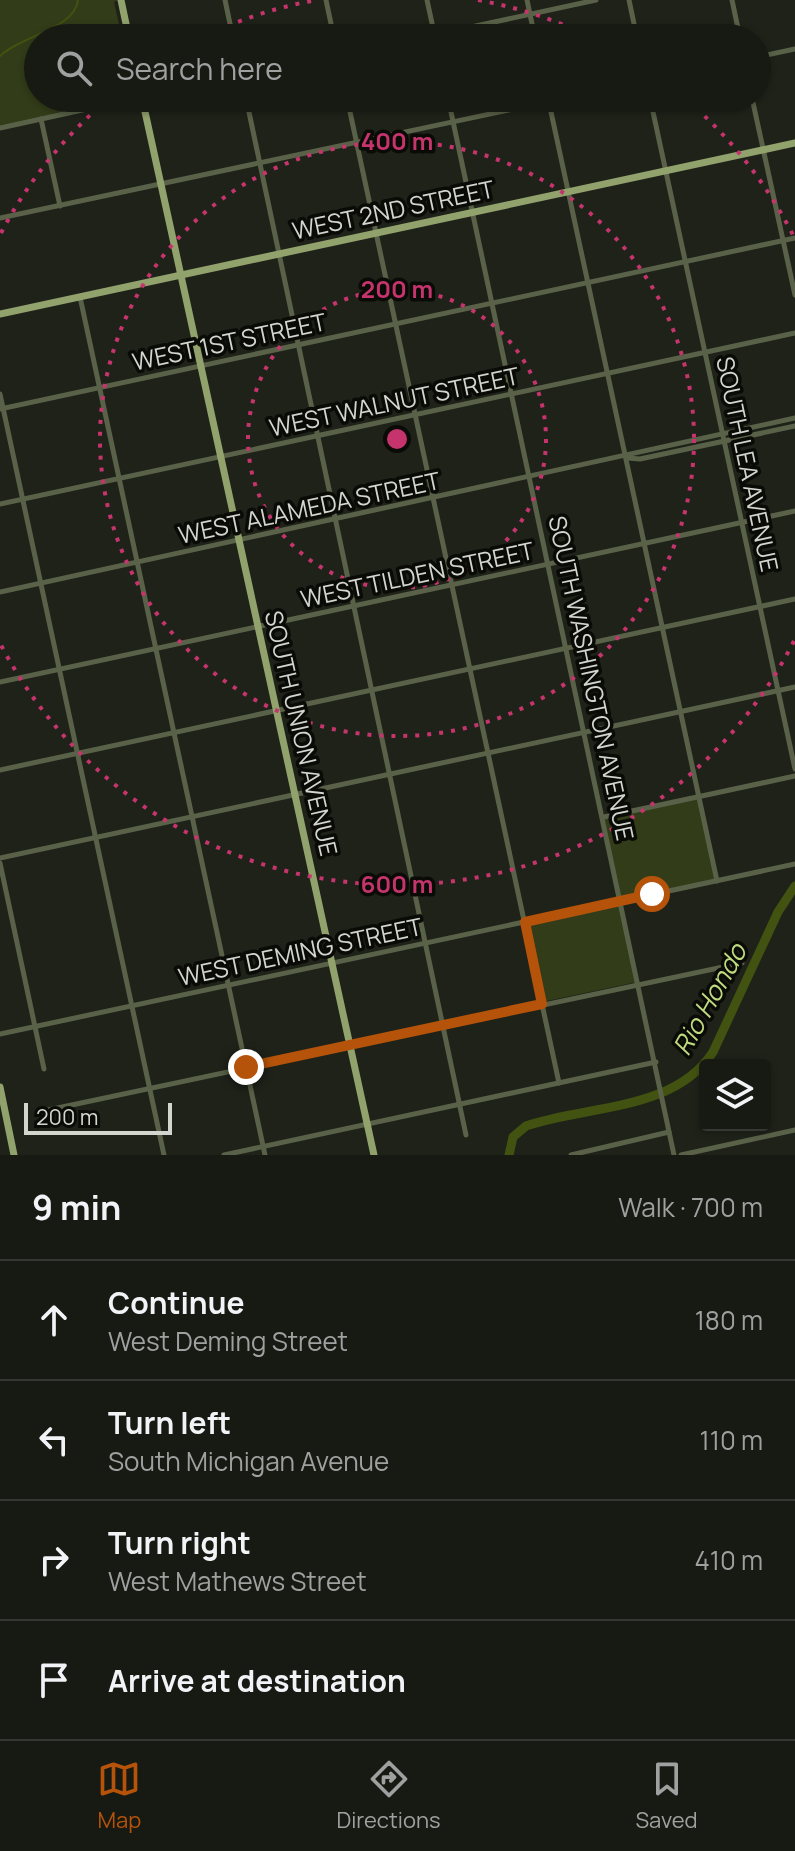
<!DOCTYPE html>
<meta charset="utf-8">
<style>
:root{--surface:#171a13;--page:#242721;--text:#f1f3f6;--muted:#9ea1a0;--line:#363833;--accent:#b45309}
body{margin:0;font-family:Manrope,sans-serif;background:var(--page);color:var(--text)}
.controls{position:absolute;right:24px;bottom:24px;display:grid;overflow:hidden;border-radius:8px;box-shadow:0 2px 6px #0004}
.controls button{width:72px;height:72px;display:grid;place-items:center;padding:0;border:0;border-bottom:2px solid var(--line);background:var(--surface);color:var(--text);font:40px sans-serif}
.scale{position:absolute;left:24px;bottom:20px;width:148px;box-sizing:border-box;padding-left:8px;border:4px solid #d3d5cf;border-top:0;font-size:22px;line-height:28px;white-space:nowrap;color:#d3d5cf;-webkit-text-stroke:6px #0a0b07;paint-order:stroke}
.stop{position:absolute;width:24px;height:24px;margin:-18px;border:6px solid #b45309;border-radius:50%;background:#fff}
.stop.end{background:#b45309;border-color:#fff;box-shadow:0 2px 8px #0008}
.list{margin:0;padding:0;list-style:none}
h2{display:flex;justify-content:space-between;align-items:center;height:104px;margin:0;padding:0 32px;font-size:34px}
h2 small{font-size:26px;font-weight:400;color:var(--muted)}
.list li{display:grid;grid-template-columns:52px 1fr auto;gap:24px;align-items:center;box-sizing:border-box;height:120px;padding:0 32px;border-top:2px solid var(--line)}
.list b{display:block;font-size:30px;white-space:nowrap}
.list p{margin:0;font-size:26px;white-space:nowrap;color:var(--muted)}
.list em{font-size:26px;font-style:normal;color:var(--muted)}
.icon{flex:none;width:44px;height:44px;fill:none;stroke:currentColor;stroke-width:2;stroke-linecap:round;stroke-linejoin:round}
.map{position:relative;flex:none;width:795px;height:1155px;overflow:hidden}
.search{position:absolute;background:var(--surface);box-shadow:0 2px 6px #0004;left:24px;right:24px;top:24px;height:88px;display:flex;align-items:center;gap:20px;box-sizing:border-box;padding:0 28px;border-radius:44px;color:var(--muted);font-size:30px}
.sheet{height:584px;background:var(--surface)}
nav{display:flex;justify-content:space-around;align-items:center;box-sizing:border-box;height:112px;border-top:2px solid var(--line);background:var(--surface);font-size:22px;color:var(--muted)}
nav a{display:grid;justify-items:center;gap:4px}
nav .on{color:var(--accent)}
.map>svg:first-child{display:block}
.green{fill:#323c19}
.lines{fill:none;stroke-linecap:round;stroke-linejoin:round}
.stream{stroke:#425210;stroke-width:2}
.river{stroke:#425210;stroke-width:9}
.minor{stroke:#596248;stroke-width:5}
.major{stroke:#92a26d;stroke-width:7}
.route{stroke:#b45309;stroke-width:10}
.ring{fill:none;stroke:#c5346c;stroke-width:4;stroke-dasharray:4 8}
.labels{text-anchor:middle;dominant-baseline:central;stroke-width:7;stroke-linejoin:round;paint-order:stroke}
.street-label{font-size:24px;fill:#d3d5cf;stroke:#0a0b07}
.water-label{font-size:26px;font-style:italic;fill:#bfda7f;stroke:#0a0b07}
.centre{fill:#c5346c;stroke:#0a0b07;stroke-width:4}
.ring-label{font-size:24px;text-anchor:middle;font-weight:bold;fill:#c5346c;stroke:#0a0b07;stroke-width:7;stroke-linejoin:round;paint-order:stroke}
</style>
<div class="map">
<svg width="795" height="1155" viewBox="0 0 795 1155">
<rect width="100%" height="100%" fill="#1f2219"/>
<g class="green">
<polygon points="0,0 119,0 114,2 122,38 38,38 38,98 135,98 0,128"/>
<polygon points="699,797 717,881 621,901 604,817"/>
<polygon points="620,903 637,982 542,1002 529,926 525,924"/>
</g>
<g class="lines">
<path class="stream" d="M0,56C22,35 75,29 78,0"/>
<path class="river" d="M509,1155L513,1137L526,1126C586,1105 674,1112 713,1052L778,912L795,886"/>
<g class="minor">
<polyline points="225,0 233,38"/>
<polyline points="326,0 334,38"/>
<polyline points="427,0 435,37"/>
<polyline points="527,0 535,38"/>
<polyline points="629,0 637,38"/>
<polyline points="732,0 740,38"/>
<polyline points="420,38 596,0"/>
<polyline points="757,57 795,49"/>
<polyline points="246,98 466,1135"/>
<polyline points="347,98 559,1083"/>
<polyline points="448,98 674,1155"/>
<polyline points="548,98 717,881"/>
<polyline points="650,98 795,769"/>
<polyline points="752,98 795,295"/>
<polyline points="41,119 60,206"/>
<polyline points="0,128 137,98"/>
<polyline points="0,218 565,98"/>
<polyline points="80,297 265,1155"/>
<polyline points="0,394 164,1155"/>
<polyline points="0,409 795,238"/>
<polyline points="627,458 640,459 795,426"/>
<polyline points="0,504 795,333"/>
<polyline points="0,592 795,418"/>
<polyline points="0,682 795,511"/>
<polyline points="0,770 795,599"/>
<polyline points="604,817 795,776"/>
<polyline points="0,858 795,687"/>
<polyline points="0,863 44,1069"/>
<polyline points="0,1034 795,864"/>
<polyline points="48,1110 742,963"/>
<polyline points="224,1155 656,1062"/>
<polyline points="571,1155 669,1132"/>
<polyline points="681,1155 795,1130"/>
</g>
<g class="major">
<polyline points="121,0 129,38"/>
<polyline points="142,98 374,1155"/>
<polyline points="0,314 795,143"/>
<polyline points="0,1087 14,1155"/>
</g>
</g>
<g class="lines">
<polyline class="route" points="246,1067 542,1004 525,922 652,894"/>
</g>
<g class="ring">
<circle cx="397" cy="439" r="149"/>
<circle cx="397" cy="439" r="297"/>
<path d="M794 641A446 446 0 0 1 1 645M1 233A446 446 0 0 1 107 100M205 36A446 446 0 0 1 316 0M478 0A446 446 0 0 1 589 36M687 100A446 446 0 0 1 794 237"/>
</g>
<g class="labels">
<g class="street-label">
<text transform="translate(393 209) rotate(-12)">WEST 2ND STREET</text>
<text transform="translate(229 341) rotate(-12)">WEST 1ST STREET</text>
<text transform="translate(394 401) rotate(-12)">WEST WALNUT STREET</text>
<text transform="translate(748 464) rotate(78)">SOUTH LEA AVENUE</text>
<text transform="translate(309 507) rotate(-12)">WEST ALAMEDA STREET</text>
<text transform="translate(417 574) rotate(-12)">WEST TILDEN STREET</text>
<text transform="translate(592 678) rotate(78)">SOUTH WASHINGTON AVENUE</text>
<text transform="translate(302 733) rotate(77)">SOUTH UNION AVENUE</text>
<text transform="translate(300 951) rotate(-12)">WEST DEMING STREET</text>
</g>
<g class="water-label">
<text transform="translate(709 999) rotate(-61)">Rio Hondo</text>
</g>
</g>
<circle cx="397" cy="439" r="12" class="centre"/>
<g class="ring-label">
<text x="397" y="150">400 m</text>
<text x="397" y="298">200 m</text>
<text x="397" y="893">600 m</text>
</g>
</svg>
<div class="controls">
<button><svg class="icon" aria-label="layers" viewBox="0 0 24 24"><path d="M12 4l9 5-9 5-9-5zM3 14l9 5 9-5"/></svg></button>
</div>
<div class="scale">200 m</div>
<div class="stop" style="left:652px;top:894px"></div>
<div class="stop end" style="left:246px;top:1067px"></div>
<div class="search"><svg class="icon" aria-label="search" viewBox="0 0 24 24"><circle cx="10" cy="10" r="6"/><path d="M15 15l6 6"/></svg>Search here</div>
</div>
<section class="sheet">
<h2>9 min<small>Walk · 700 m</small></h2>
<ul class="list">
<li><svg class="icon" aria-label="ahead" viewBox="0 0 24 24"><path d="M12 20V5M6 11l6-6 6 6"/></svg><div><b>Continue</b><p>West Deming Street</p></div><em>180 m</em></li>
<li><svg class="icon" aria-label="left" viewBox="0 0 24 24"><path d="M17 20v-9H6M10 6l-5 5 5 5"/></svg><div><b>Turn left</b><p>South Michigan Avenue</p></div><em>110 m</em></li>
<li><svg class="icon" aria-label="right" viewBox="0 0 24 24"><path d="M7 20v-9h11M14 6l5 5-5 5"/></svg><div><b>Turn right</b><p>West Mathews Street</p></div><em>410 m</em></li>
<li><svg class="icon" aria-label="arrive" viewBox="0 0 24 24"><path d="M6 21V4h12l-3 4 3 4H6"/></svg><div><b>Arrive at destination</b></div></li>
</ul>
</section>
<nav>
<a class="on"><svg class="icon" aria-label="map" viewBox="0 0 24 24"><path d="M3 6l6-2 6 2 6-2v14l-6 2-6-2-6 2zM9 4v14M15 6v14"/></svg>Map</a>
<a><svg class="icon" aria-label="directions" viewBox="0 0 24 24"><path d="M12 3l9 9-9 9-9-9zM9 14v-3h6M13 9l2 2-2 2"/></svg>Directions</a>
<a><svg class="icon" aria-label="saved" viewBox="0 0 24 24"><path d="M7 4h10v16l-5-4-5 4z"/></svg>Saved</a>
</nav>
